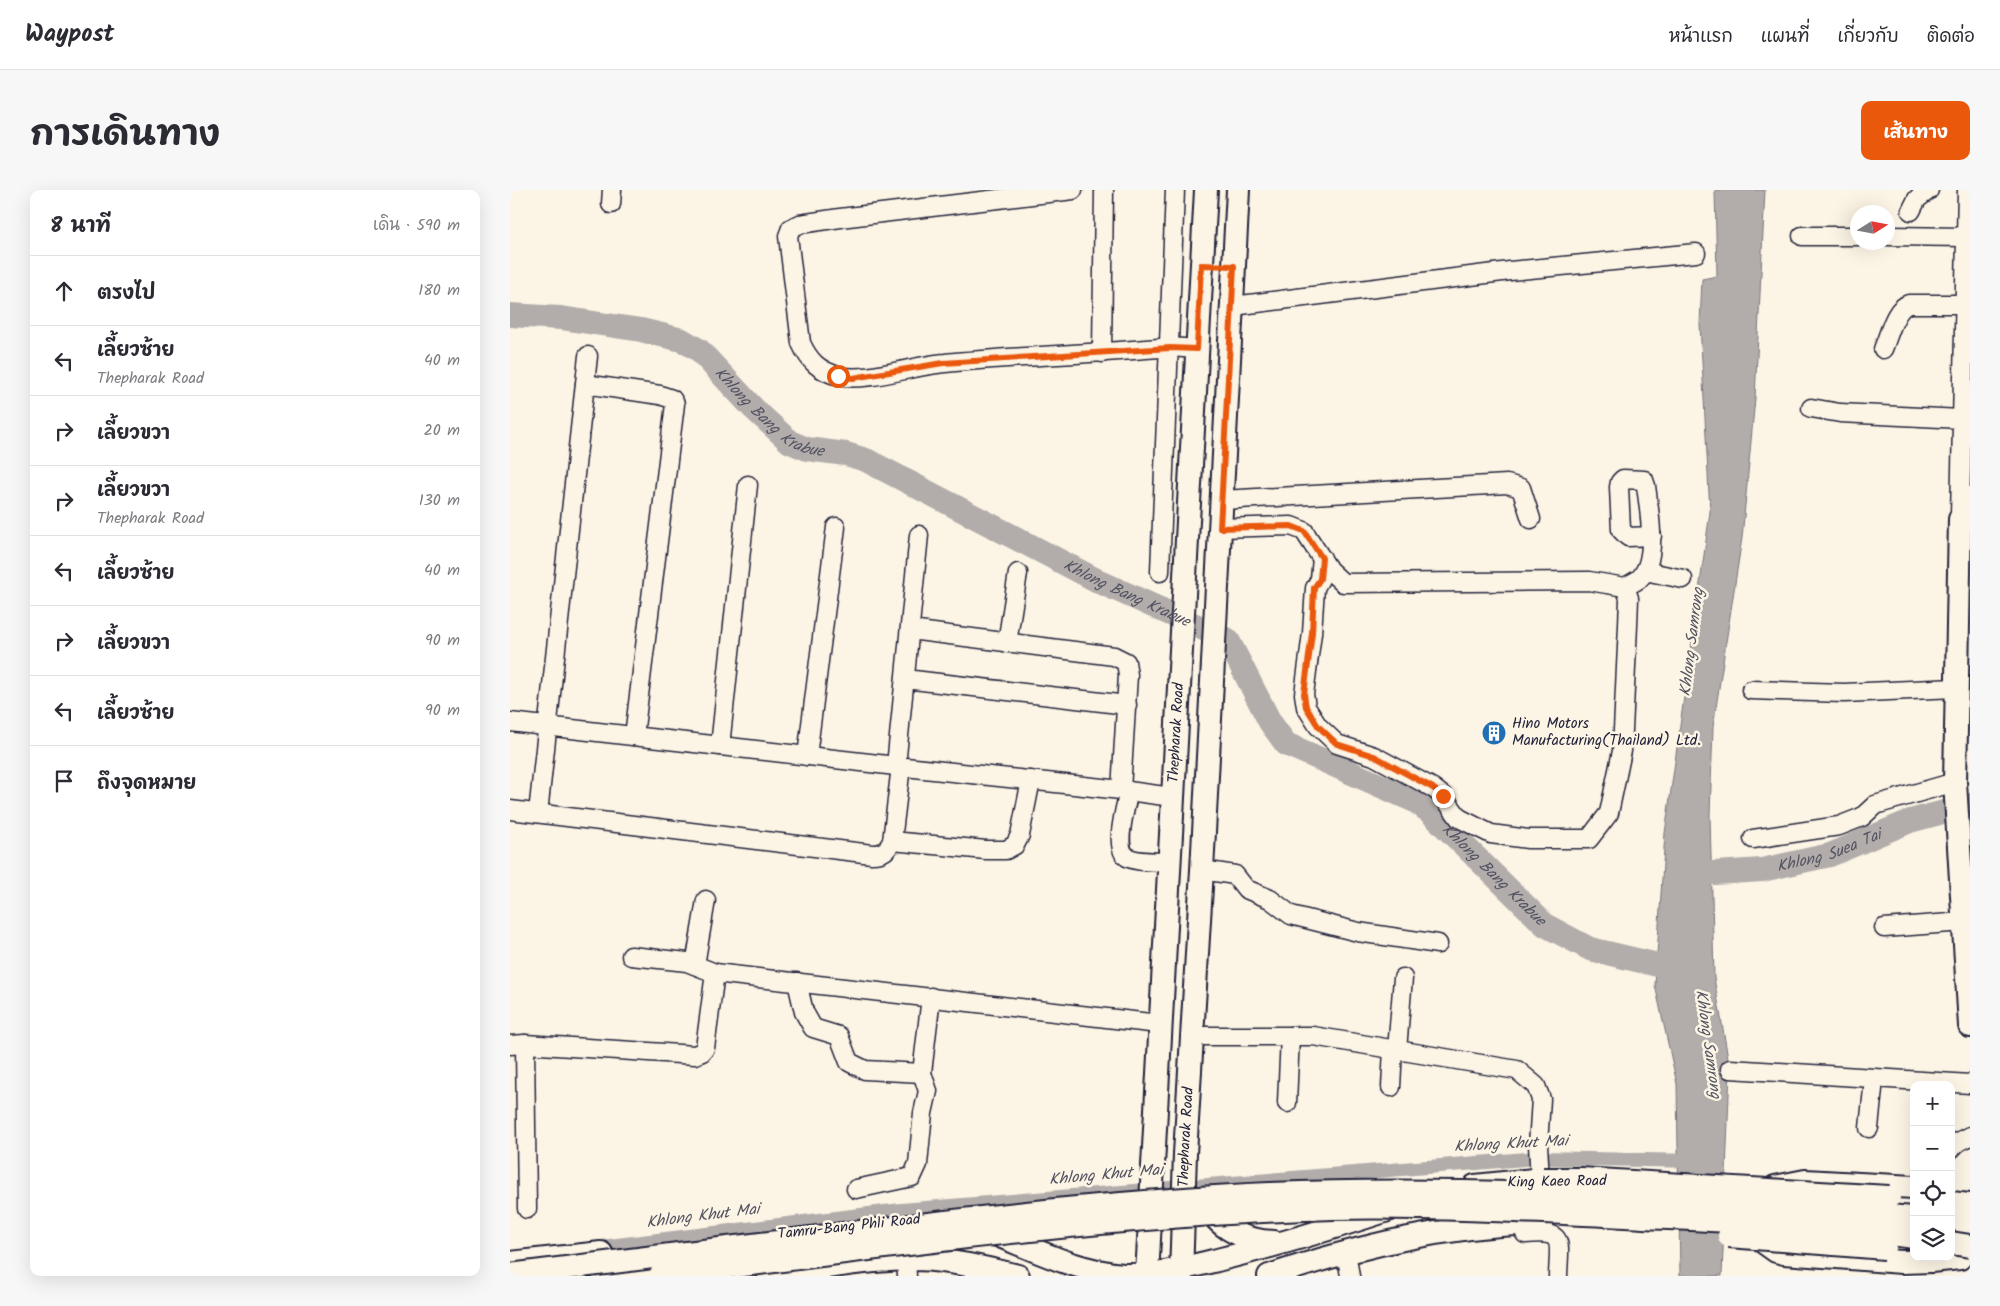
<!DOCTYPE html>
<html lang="th">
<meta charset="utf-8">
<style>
:root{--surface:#fff;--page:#f7f7f7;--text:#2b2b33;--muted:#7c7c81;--line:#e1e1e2;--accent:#ea580c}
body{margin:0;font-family:Kalam,"Playpen Sans Thai",sans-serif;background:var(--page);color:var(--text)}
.controls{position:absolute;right:15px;bottom:15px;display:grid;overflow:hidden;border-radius:10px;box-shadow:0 5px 20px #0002}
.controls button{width:45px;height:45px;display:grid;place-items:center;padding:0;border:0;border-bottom:1px solid var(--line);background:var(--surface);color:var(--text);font:25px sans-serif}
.compass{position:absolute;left:1340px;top:15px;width:45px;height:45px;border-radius:50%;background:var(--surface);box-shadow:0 5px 20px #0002;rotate:79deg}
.stop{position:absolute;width:15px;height:15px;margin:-11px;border:4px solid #ea580c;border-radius:50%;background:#fff}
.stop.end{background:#ea580c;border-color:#fff;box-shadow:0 1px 5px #0008}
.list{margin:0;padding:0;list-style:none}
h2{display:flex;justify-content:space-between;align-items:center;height:65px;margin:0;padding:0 20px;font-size:21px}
h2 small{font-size:16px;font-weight:400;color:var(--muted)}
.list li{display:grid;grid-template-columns:32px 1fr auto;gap:15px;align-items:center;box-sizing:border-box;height:70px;padding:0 20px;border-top:1px solid var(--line)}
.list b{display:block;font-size:19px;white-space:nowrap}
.list p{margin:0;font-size:16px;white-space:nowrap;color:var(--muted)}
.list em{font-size:16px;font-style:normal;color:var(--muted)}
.icon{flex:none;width:28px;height:28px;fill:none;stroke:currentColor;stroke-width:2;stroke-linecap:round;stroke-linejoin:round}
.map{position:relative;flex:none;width:1460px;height:1086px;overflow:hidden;border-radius:10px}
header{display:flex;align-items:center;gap:30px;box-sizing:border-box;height:70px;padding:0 25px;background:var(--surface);border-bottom:1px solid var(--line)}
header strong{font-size:24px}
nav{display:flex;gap:28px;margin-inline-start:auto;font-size:18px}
.intro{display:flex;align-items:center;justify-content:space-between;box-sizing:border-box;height:120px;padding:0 30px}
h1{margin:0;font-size:35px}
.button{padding:12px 22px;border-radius:10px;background:var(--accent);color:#fff;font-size:18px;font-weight:700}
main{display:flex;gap:30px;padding:0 30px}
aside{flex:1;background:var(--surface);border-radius:10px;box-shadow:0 5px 20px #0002}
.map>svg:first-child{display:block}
.water{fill:#b2adab;stroke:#78757e}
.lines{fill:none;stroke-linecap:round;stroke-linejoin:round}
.canal{stroke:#b2adab;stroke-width:14}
.river{stroke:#b2adab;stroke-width:24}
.minor-casing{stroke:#22223b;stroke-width:21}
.major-casing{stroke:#22223b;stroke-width:26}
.minor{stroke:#fcf5e5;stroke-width:18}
.major{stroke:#fcf5e5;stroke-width:22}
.major-bridge-casing{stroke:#22223b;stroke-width:26;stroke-linecap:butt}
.major-bridge{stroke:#fcf5e5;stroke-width:22}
.route{stroke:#ea580c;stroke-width:6}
.labels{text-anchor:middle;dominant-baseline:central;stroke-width:5;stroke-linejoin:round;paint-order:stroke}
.poi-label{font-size:15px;fill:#22223b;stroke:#fcf5e5;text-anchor:start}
.street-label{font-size:15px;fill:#22223b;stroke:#fcf5e5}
.water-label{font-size:16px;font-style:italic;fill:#545362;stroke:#fcf5e5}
</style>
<header>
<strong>Waypost</strong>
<nav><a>หน้าแรก</a><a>แผนที่</a><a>เกี่ยวกับ</a><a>ติดต่อ</a></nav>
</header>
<div class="intro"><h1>การเดินทาง</h1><a class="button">เส้นทาง</a></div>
<main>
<aside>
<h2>8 นาที<small>เดิน · 590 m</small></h2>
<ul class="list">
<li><svg class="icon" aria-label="ahead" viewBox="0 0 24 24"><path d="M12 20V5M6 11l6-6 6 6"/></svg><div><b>ตรงไป</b></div><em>180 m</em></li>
<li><svg class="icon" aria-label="left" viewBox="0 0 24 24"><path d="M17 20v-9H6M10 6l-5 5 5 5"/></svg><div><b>เลี้ยวซ้าย</b><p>Thepharak Road</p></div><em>40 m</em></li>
<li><svg class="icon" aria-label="right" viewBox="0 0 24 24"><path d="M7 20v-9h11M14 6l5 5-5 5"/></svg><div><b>เลี้ยวขวา</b></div><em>20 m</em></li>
<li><svg class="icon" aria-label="right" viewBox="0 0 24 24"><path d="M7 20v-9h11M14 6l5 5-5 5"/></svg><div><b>เลี้ยวขวา</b><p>Thepharak Road</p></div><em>130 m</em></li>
<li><svg class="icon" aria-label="left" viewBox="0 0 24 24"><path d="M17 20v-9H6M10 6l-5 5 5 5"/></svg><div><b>เลี้ยวซ้าย</b></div><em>40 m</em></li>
<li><svg class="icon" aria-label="right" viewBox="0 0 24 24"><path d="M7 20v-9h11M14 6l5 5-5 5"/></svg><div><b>เลี้ยวขวา</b></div><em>90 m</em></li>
<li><svg class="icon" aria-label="left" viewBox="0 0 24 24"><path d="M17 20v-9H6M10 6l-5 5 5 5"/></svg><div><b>เลี้ยวซ้าย</b></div><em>90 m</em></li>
<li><svg class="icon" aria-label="arrive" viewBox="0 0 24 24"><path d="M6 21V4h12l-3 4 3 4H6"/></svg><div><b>ถึงจุดหมาย</b></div></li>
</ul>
</aside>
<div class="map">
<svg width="1460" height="1086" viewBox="0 0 1460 1086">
<rect width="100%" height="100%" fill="#fcf5e5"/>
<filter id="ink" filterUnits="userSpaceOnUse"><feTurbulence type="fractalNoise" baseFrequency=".02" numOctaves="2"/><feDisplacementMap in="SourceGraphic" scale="10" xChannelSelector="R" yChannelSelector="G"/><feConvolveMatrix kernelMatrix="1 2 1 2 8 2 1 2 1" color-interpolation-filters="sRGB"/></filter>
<g filter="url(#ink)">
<polygon class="water" points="1205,0 1255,0 1245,208 1232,348 1203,537 1200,625 1204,788 1220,879 1212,1086 1170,1086 1167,894 1145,795 1155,643 1200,322 1190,134 1192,89 1207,86"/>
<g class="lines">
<polyline class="canal" points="83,1058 391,1020 1027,968 1187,971"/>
<g class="river">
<path id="s1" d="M0,125L51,128L131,140L172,150L189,160L244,219L280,252L297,259L336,264L356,270L590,392L718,450L760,532L776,554L905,611L921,623L1035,735L1080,759L1169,780"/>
<path id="s2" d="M1173,682L1205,683L1252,680L1320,665L1400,631L1460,615"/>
</g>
<defs>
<g id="minor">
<path d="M563,0L330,28L290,34L281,38L278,46L291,153C299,171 309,181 329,186C355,193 406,175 435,173C510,166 585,164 660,157L687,159"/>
<polyline points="101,14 102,0"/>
<polyline points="1401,21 1407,9 1419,0"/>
<polyline points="1292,46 1348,46"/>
<polyline points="1378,46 1456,47"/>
<polyline points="723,116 1000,81 1186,63"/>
<path d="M1373,159C1379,146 1384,118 1399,114H1454"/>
<polyline points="592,163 594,0"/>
<polyline points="75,194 150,205 162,209 165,214 124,546"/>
<polyline points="1301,218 1330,223 1451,229"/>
<polyline points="712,310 997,294 1011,298 1021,329"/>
<polyline points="1450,327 1457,0"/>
<polyline points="710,338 781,336 794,341 819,380 833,393 1079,391 1115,397 1119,408 1118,435 1112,561 1099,623 1079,649 1018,649 981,644 949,628 933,606 923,598 864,566 827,554 808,536 796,517 794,504 802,443 805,398 810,389 812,368"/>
<polyline points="1135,381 1173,389"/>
<polyline points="650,382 665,0"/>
<path d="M1115,397C1120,394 1125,392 1129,389C1149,371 1139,320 1136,296L1134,290L1113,289L1110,292L1109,297L1111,340L1118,347L1142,346"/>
<polyline points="400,440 604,466 616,472 618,485 611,600"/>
<polyline points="497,453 508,383"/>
<polyline points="395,489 617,515"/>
<polyline points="1241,500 1334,503 1446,498"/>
<polyline points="0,532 386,576 611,600 662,607"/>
<polyline points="210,556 238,295"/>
<polyline points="297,566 326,337"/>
<polyline points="386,576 409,345"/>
<path d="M619,601C616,615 602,661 619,668C631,673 646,671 659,672"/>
<path d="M0,620L362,664C373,664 377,661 382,651L391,576"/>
<polyline points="28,623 78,166"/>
<polyline points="1243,649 1329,636 1352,627 1365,615 1445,592"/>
<polyline points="382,651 476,660 496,660 505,655 510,645 521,590"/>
<polyline points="692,680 725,685 736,699 760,709 781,725 848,742 928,754"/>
<polyline points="1374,738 1454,732"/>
<polyline points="121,766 177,772 205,783"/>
<polyline points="185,775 196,710"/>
<polyline points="287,792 294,822 303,838 329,846 339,872 355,880 412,883"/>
<polyline points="682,846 803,846 1007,880 1026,896 1031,909 1028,955 1030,989"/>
<polyline points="15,854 17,1019"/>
<polyline points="0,855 15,854 185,865 192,862 195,858 205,783 649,834"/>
<polyline points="887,860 893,788"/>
<polyline points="1220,879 1460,894"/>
<polyline points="881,897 883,859"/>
<polyline points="777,913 780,846"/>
<polyline points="1359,938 1364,889"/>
<polyline points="1441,959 1448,952 1460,946"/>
<polyline points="346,999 402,987 408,974 413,923 418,901 412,883 421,807"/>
<path d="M1015,1044C1056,1040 1049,1051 1048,1086"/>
<polyline points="836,1062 840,1086"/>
<polyline points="396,1070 397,1086"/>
</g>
<g id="major">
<polyline points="1460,308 1450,329 1445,592 1460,836"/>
<polyline points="965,996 1033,989"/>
<polyline points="1265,997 1295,991 1404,997"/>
<path d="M694,1011C707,1038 734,1051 764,1052"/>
<polyline points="1441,1013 1460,1015"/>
<polyline points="1441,1031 1460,1033"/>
<polyline points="1253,1039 1252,1051 1266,1061 1274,1063 1392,1072 1421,1071 1450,1068"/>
<path d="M477,1041C522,1058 565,1081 614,1085C647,1086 679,1077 711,1069C768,1055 823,1038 878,1020"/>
<polyline points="0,1073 91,1063"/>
<path d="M259,1086C308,1079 357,1069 406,1069C440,1070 475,1078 508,1086"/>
<path id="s3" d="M637,1086L696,0"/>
<path id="s4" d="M671,1086L675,964L692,680L728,0"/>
<path d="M759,1086C849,1056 936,1035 1032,1033"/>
</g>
</defs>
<use href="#minor" class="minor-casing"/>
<use href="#major" class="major-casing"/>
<use href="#minor" class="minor"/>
<use href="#major" class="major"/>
<defs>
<g id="major-bridge">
<polyline points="1033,989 1071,989 1379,1007"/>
<polyline points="1219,1046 1375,1058"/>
<polyline points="1441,1053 1460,1056"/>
<path d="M0,1085C119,1070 239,1055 358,1041C492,1025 626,1010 760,1004C975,995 1190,1011 1404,1028"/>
<path d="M150,1086C374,1057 597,1025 823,1018C926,1016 1030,1022 1133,1027C1223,1031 1314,1034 1404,1047"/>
</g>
</defs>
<use href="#major-bridge" class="major-bridge-casing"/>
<use href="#major-bridge" class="major-bridge"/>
</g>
</g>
<g class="lines" filter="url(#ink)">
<polyline class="route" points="328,186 343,188 433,173 660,158 687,159 691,75 724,76 710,338 781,336 794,341 812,368 810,389 804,398 802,443 794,504 796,517 808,536 827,554 864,566 923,598 933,606"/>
</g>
<defs>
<symbol id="building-disc" viewBox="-11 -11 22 22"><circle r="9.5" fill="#1f6fb2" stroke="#fcf5e5"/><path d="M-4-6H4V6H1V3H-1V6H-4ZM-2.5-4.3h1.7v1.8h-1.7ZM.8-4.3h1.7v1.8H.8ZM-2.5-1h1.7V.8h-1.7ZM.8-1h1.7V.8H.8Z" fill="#fff"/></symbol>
</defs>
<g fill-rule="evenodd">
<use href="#building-disc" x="970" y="529" width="28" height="28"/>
</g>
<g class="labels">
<g class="poi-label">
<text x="1002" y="534">Hino Motors<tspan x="1002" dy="17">Manufacturing(Thailand) Ltd.</tspan></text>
</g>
<g class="street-label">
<text stroke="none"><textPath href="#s3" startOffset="544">Thepharak Road</textPath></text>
<text stroke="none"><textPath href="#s4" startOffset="139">Thepharak Road</textPath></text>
<text transform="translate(1047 992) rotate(-1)">King Kaeo Road</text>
<text transform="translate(339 1037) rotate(-6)">Tamru-Bang Phli Road</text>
</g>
<g class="water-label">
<text stroke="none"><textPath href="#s1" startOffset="290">Khlong Bang Krabue</textPath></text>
<text stroke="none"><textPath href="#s1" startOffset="695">Khlong Bang Krabue</textPath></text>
<text transform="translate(1182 452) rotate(-83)">Khlong Samrong</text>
<text stroke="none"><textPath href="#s2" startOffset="149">Khlong Suea Tai</textPath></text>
<text stroke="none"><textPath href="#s1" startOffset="1175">Khlong Bang Krabue</textPath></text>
<text transform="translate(1198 854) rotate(82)">Khlong Samrong</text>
<text transform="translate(1001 954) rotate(-3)">Khlong Khut Mai</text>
<text transform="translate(596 985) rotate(-5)">Khlong Khut Mai</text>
<text transform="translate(193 1026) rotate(-7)">Khlong Khut Mai</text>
</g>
</g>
</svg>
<div class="controls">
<button>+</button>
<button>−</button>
<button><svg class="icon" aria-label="locate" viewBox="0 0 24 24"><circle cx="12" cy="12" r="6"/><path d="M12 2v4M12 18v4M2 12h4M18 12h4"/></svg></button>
<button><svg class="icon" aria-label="layers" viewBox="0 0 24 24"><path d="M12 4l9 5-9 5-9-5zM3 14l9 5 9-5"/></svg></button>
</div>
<svg class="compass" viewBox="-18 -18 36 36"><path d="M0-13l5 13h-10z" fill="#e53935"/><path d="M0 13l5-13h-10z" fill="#7c7c81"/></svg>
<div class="stop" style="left:328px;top:186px"></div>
<div class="stop end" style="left:933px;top:606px"></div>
</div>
</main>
